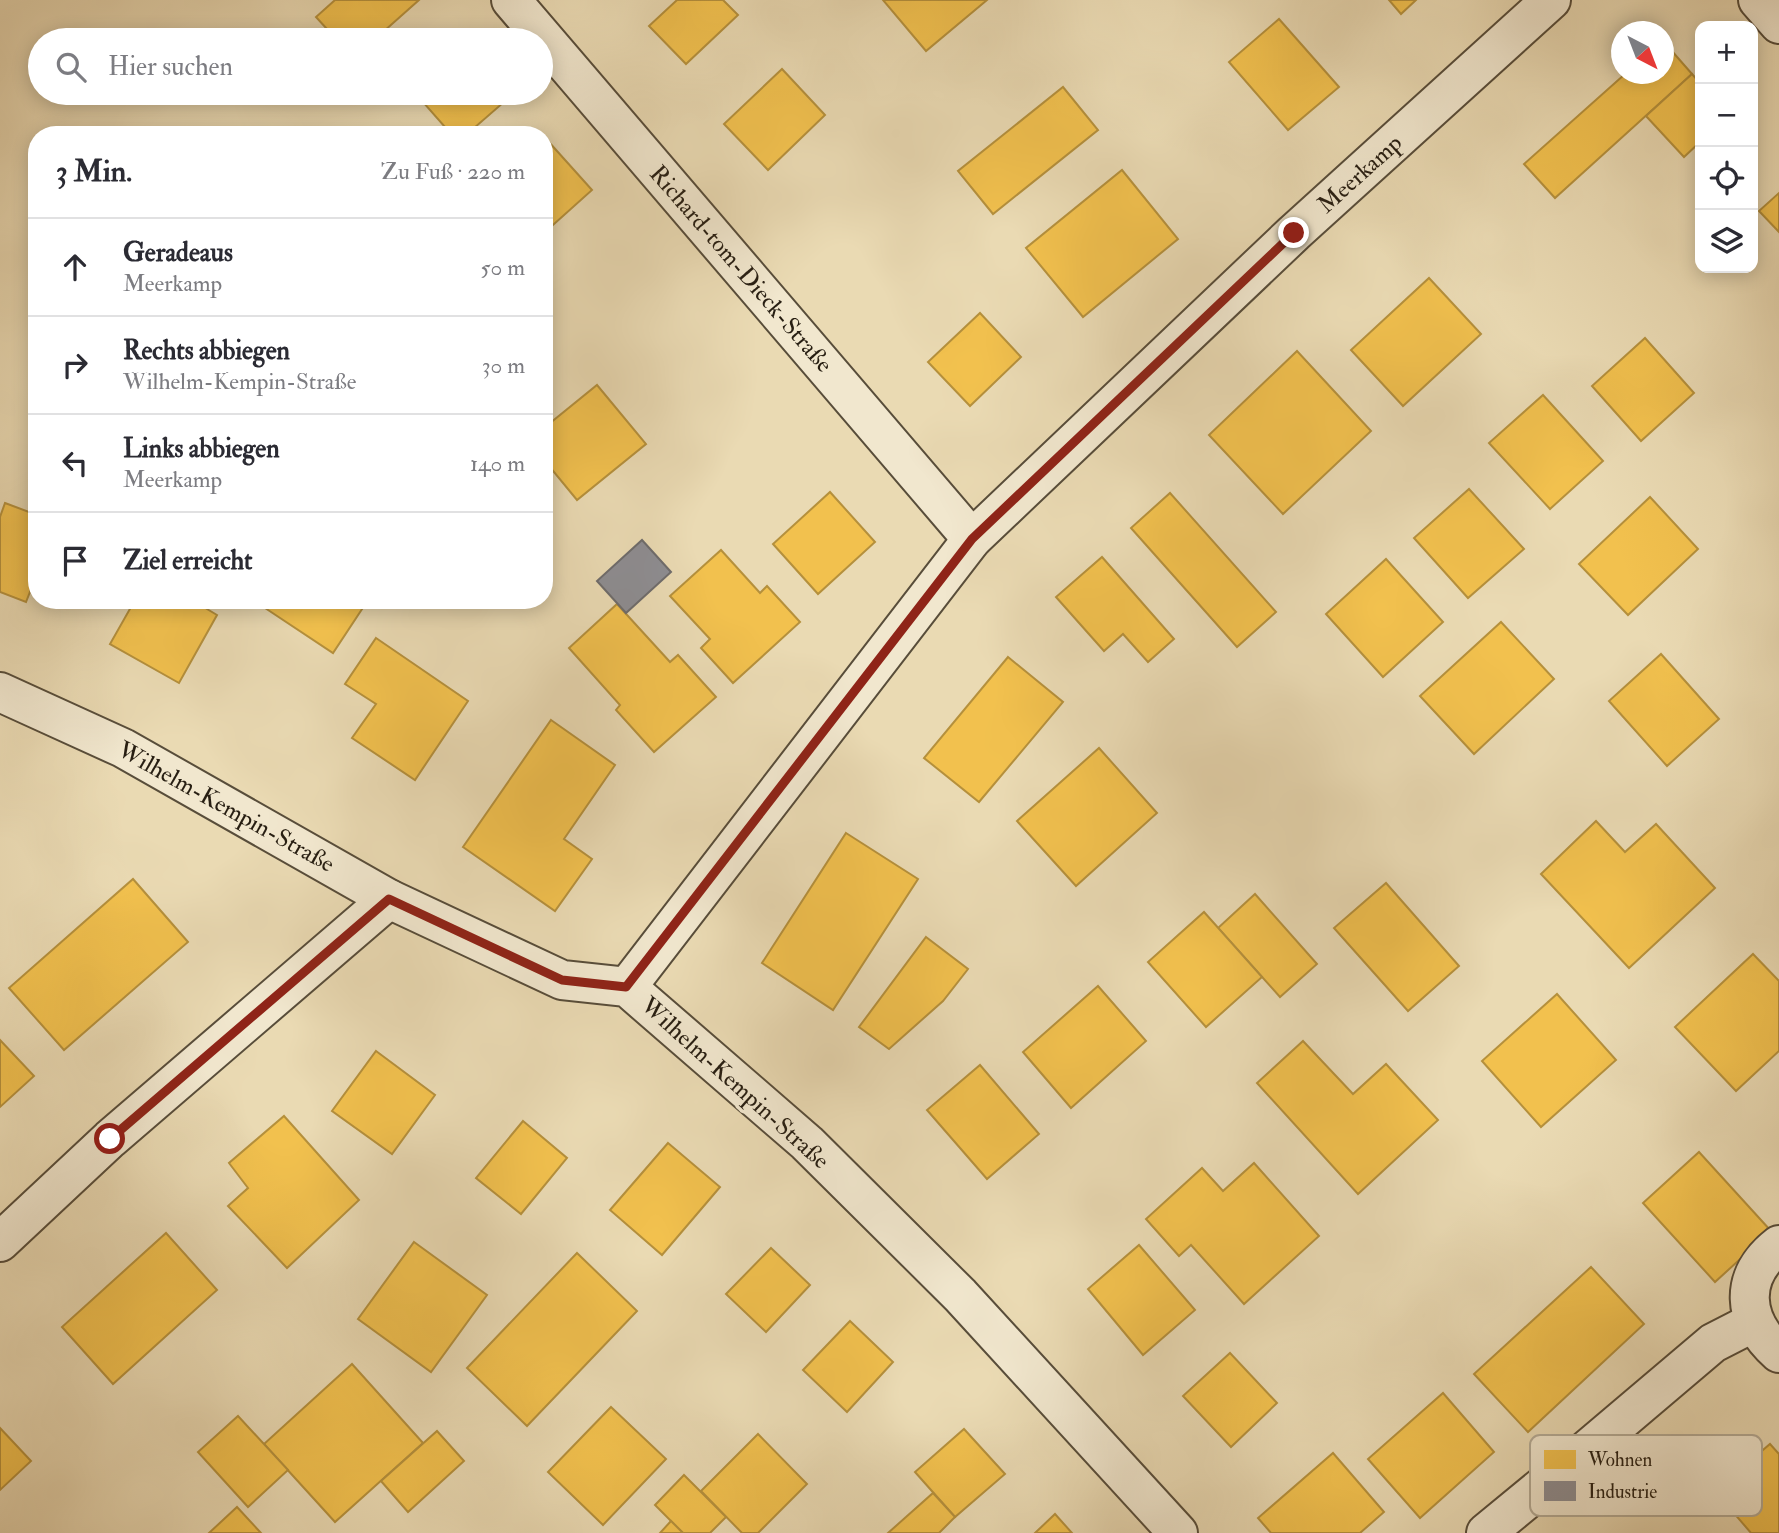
<!DOCTYPE html>
<html lang="de">
<meta charset="utf-8">
<style>
:root{--surface:#fff;--page:#f2f2f3;--text:#2b2b33;--muted:#7c7c81;--line:#e1e1e2}
body{margin:0;font-family:"IM FELL Double Pica",serif;background:var(--page);color:var(--text)}
.controls{position:absolute;right:21px;top:21px;display:grid;overflow:hidden;border-radius:14px;box-shadow:0 4px 18px #0003}
.controls button{width:63px;height:63px;display:grid;place-items:center;padding:0;border:0;border-bottom:2px solid var(--line);background:var(--surface);color:var(--text);font:35px sans-serif}
.compass{position:absolute;left:1611px;top:21px;width:63px;height:63px;border-radius:50%;background:var(--surface);box-shadow:0 4px 18px #0003;rotate:138deg}
.stop{position:absolute;width:21px;height:21px;margin:-16px;border:5px solid #8f2418;border-radius:50%;background:#fff}
.stop.end{background:#8f2418;border-color:#fff;box-shadow:0 2px 7px #0008}
.list{margin:0;padding:0;list-style:none}
h2{display:flex;justify-content:space-between;align-items:center;height:91px;margin:0;padding:0 28px;font-size:30px}
h2 small{font-size:23px;font-weight:400;color:var(--muted)}
.list li{display:grid;grid-template-columns:46px 1fr auto;gap:21px;align-items:center;box-sizing:border-box;height:98px;padding:0 28px;border-top:2px solid var(--line)}
.list b{display:block;font-size:26px;white-space:nowrap}
.list p{margin:0;font-size:23px;white-space:nowrap;color:var(--muted)}
.list em{font-size:23px;font-style:normal;color:var(--muted)}
.icon{flex:none;width:38px;height:38px;fill:none;stroke:currentColor;stroke-width:2;stroke-linecap:round;stroke-linejoin:round}
.map{position:relative;flex:none;width:1779px;height:1533px;overflow:hidden}
.search{position:absolute;background:var(--surface);box-shadow:0 4px 18px #0003;left:28px;top:28px;width:525px;height:77px;display:flex;align-items:center;gap:18px;box-sizing:border-box;padding:0 24px;border-radius:38px;color:var(--muted);font-size:26px}
.panel{position:absolute;background:var(--surface);box-shadow:0 4px 18px #0003;left:28px;top:126px;width:525px;height:483px;border-radius:28px}
.map>svg:first-child{display:block}
.homes{fill:#f2c14e;stroke:#b5903c;stroke-width:2}
.industry{fill:#8d8d92;stroke:#6e6c6c;stroke-width:2}
.lines{fill:none;stroke-linecap:round;stroke-linejoin:round}
.street-casing{stroke:#584d3a;stroke-width:42}
.street{stroke:#f1e7ce;stroke-width:38}
.route{stroke:#8f2418;stroke-width:9}
.labels{text-anchor:middle;dominant-baseline:central;stroke-width:7;stroke-linejoin:round;paint-order:stroke}
.street-label{font-size:24px;fill:#271e12;stroke:#f1e7ce}
.key{fill:#f1e7ce;stroke:#b4ab96;stroke-width:2}
.key-label{font-size:19px;fill:#271e12}
</style>
<div class="map">
<svg width="1779" height="1533" viewBox="0 0 1779 1533">
<rect width="100%" height="100%" fill="#eadab3"/>
<filter id="stains"><feTurbulence type="fractalNoise" baseFrequency=".00286" numOctaves="4"/><feColorMatrix values="0 0 0 0 .2 0 0 0 0 .09 0 0 0 0 .02 0 0 0 .5 -.17"/></filter>
<radialGradient id="worn" r=".72"><stop offset=".6" stop-color="#630" stop-opacity="0"/><stop offset="1" stop-color="#630" stop-opacity=".3"/></radialGradient>
<g class="homes">
<polygon points="335,0 419,0 374,40 337,40 316,17"/>
<polygon points="677,0 723,0 738,15 686,64 649,26"/>
<polygon points="883,0 987,0 926,51"/>
<polygon points="1389,0 1416,0 1401,14"/>
<polygon points="1279,19 1339,87 1288,130 1229,62"/>
<polygon points="1664,42 1692,74 1555,198 1524,164 1625,74 1664,74"/>
<polygon points="782,69 825,115 768,170 724,124"/>
<polygon points="1692,74 1700,83 1700,142 1684,157 1646,116"/>
<polygon points="1063,87 1098,130 993,214 958,171"/>
<polygon points="432,93 510,93 512,95 466,135 452,135 422,101"/>
<polygon points="548,141 592,190 544,233 544,144"/>
<polygon points="1122,170 1178,239 1083,317 1026,248"/>
<polygon points="1779,193 1779,232 1759,211"/>
<polygon points="1429,278 1481,334 1403,406 1351,350"/>
<polygon points="980,313 1021,357 970,406 928,362"/>
<polygon points="1645,338 1694,393 1641,441 1592,386"/>
<polygon points="1297,351 1371,431 1283,514 1209,435"/>
<polygon points="597,385 646,444 577,500 544,460 544,428"/>
<polygon points="1543,395 1603,461 1550,509 1489,443"/>
<polygon points="1469,489 1524,549 1468,598 1414,538"/>
<polygon points="830,492 875,542 818,594 773,544"/>
<polygon points="1170,493 1276,612 1237,647 1131,528"/>
<polygon points="1650,497 1698,549 1628,615 1579,564"/>
<polygon points="5,503 37,515 37,574 26,602 0,592 0,517"/>
<polygon points="721,550 760,593 767,586 800,622 733,683 701,648 710,639 670,596"/>
<polygon points="1102,557 1174,639 1148,662 1123,634 1104,651 1056,597"/>
<polygon points="1386,559 1443,622 1383,677 1326,614"/>
<polygon points="135,600 192,600 217,615 179,683 110,644"/>
<polygon points="257,600 368,600 333,653 256,602"/>
<polygon points="617,604 670,662 678,655 716,697 654,752 616,710 620,705 569,648"/>
<polygon points="1501,622 1554,679 1474,754 1420,696"/>
<polygon points="376,638 468,701 415,780 352,738 376,704 345,684"/>
<polygon points="1661,654 1719,719 1667,766 1609,701"/>
<polygon points="1008,657 1063,702 979,802 924,758"/>
<polygon points="551,720 615,765 564,839 592,859 555,911 463,847"/>
<polygon points="1099,748 1157,813 1076,886 1017,821"/>
<polygon points="1596,821 1625,852 1656,824 1715,888 1629,968 1541,874"/>
<polygon points="846,833 918,879 833,1010 762,963"/>
<polygon points="133,879 188,942 64,1050 9,988"/>
<polygon points="1386,883 1459,966 1408,1011 1334,928"/>
<polygon points="1255,894 1317,964 1280,997 1218,928"/>
<polygon points="1204,912 1262,977 1206,1027 1148,962"/>
<polygon points="926,937 968,969 943,1001 889,1049 859,1027"/>
<polygon points="1753,954 1779,981 1779,1051 1736,1091 1675,1027"/>
<polygon points="1098,986 1146,1041 1071,1108 1023,1052"/>
<polygon points="1557,994 1616,1060 1541,1127 1482,1061"/>
<polygon points="0,1040 34,1076 0,1107"/>
<polygon points="1303,1041 1353,1094 1386,1064 1438,1120 1358,1194 1257,1083"/>
<polygon points="376,1051 435,1095 392,1154 332,1111"/>
<polygon points="980,1065 1039,1134 987,1179 927,1110"/>
<polygon points="284,1116 359,1200 287,1268 228,1206 248,1188 229,1163"/>
<polygon points="523,1121 567,1158 521,1214 476,1178"/>
<polygon points="668,1143 720,1187 662,1255 610,1210"/>
<polygon points="1699,1152 1771,1231 1715,1282 1643,1203"/>
<polygon points="1254,1163 1319,1236 1244,1304 1191,1245 1179,1256 1146,1219 1202,1168 1223,1191"/>
<polygon points="166,1233 217,1290 113,1384 62,1327"/>
<polygon points="414,1242 487,1295 431,1372 358,1319"/>
<polygon points="1139,1245 1195,1310 1143,1355 1088,1289"/>
<polygon points="771,1248 810,1285 766,1332 726,1294"/>
<polygon points="577,1253 637,1311 527,1426 467,1368"/>
<polygon points="1591,1267 1644,1324 1528,1432 1474,1374"/>
<polygon points="850,1321 893,1362 847,1412 803,1370"/>
<polygon points="1230,1353 1277,1403 1231,1447 1183,1396"/>
<polygon points="352,1364 423,1443 335,1522 264,1444"/>
<polygon points="1443,1393 1494,1452 1420,1518 1368,1459"/>
<polygon points="611,1407 666,1459 603,1525 548,1472"/>
<polygon points="238,1416 288,1470 248,1507 198,1452"/>
<polygon points="0,1428 31,1461 0,1490"/>
<polygon points="964,1429 1005,1474 955,1517 915,1472"/>
<polygon points="437,1431 464,1461 408,1512 381,1481"/>
<polygon points="758,1434 807,1484 758,1533 742,1533 701,1491"/>
<polygon points="1770,1444 1779,1454 1779,1533 1751,1533 1715,1491"/>
<polygon points="1333,1453 1384,1512 1360,1533 1271,1533 1258,1518"/>
<polygon points="684,1475 726,1517 710,1533 683,1533 655,1505"/>
<polygon points="933,1493 955,1517 939,1533 888,1533"/>
<polygon points="237,1507 261,1533 209,1533"/>
<polygon points="1055,1514 1072,1533 1035,1533"/>
<polygon points="671,1521 683,1533 660,1533"/>
</g>
<polygon class="industry" points="642,540 671,572 626,613 597,581"/>
<g class="lines">
<defs>
<g id="street">
<polyline points="511,0 972,539"/>
<polyline points="1758,0 1779,24"/>
<polyline points="0,692 123,748 389,899 562,980 627,987 807,1143 960,1295 1178,1533"/>
<polyline points="627,987 972,539 1294,233 1551,0"/>
<polyline points="0,1242 110,1139 389,899"/>
<path d="M1779,1245C1738,1277 1742,1320 1779,1353"/>
<polyline points="1486,1533 1588,1449 1713,1343 1754,1322"/>
</g>
</defs>
<use href="#street" class="street-casing"/>
<use href="#street" class="street"/>
</g>
<g class="lines">
<polyline class="route" points="110,1139 389,899 562,980 626,987 972,539 1294,233"/>
</g>
<g class="labels">
<g class="street-label">
<text transform="translate(1360 174) rotate(-42)">Meerkamp</text>
<text transform="translate(741 269) rotate(49)">Richard-tom-Dieck-Straße</text>
<text transform="translate(226 807) rotate(29)">Wilhelm-Kempin-Straße</text>
<text transform="translate(735 1083) rotate(42)">Wilhelm-Kempin-Straße</text>
</g>
</g>
<rect x="1530" y="1435" width="232" height="81" rx="10" class="key"/>
<rect x="1544" y="1450" width="32" height="19" fill="#f2c14e"/>
<rect x="1544" y="1481" width="32" height="20" fill="#8d8d92"/>
<g class="key-label">
<text x="1588" y="1466">Wohnen</text>
<text x="1588" y="1498">Industrie</text>
</g>
<rect width="100%" height="100%" filter="url(#stains)"/>
<rect width="100%" height="100%" fill="url(#worn)"/>
</svg>
<div class="controls">
<button>+</button>
<button>−</button>
<button><svg class="icon" aria-label="locate" viewBox="0 0 24 24"><circle cx="12" cy="12" r="6"/><path d="M12 2v4M12 18v4M2 12h4M18 12h4"/></svg></button>
<button><svg class="icon" aria-label="layers" viewBox="0 0 24 24"><path d="M12 4l9 5-9 5-9-5zM3 14l9 5 9-5"/></svg></button>
</div>
<svg class="compass" viewBox="-18 -18 36 36"><path d="M0-13l5 13h-10z" fill="#e53935"/><path d="M0 13l5-13h-10z" fill="#7c7c81"/></svg>
<div class="stop" style="left:110px;top:1139px"></div>
<div class="stop end" style="left:1294px;top:233px"></div>
<div class="search"><svg class="icon" aria-label="search" viewBox="0 0 24 24"><circle cx="10" cy="10" r="6"/><path d="M15 15l6 6"/></svg>Hier suchen</div>
<section class="panel">
<h2>3 Min.<small>Zu Fuß · 220 m</small></h2>
<ul class="list">
<li><svg class="icon" aria-label="ahead" viewBox="0 0 24 24"><path d="M12 20V5M6 11l6-6 6 6"/></svg><div><b>Geradeaus</b><p>Meerkamp</p></div><em>50 m</em></li>
<li><svg class="icon" aria-label="right" viewBox="0 0 24 24"><path d="M7 20v-9h11M14 6l5 5-5 5"/></svg><div><b>Rechts abbiegen</b><p>Wilhelm-Kempin-Straße</p></div><em>30 m</em></li>
<li><svg class="icon" aria-label="left" viewBox="0 0 24 24"><path d="M17 20v-9H6M10 6l-5 5 5 5"/></svg><div><b>Links abbiegen</b><p>Meerkamp</p></div><em>140 m</em></li>
<li><svg class="icon" aria-label="arrive" viewBox="0 0 24 24"><path d="M6 21V4h12l-3 4 3 4H6"/></svg><div><b>Ziel erreicht</b></div></li>
</ul>
</section>
</div>
